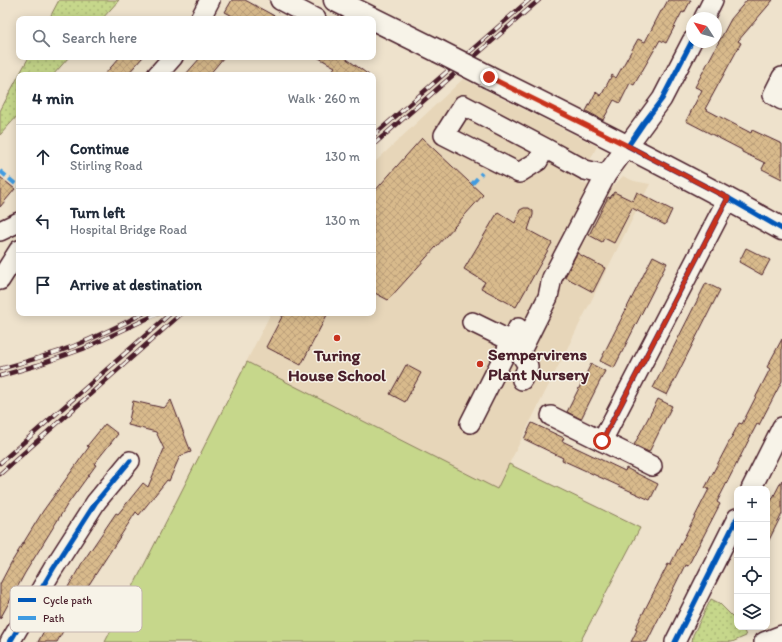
<!DOCTYPE html>
<meta charset="utf-8">
<style>
:root{--surface:#fff;--page:#f2f2f3;--text:#1f2937;--muted:#747a83;--line:#e0e1e3}
body{margin:0;font-family:Itim,sans-serif;background:var(--page);color:var(--text)}
.controls{position:absolute;right:12px;bottom:12px;display:grid;overflow:hidden;border-radius:8px;box-shadow:0 2px 10px #0003}
.controls button{width:36px;height:36px;display:grid;place-items:center;padding:0;border:0;border-bottom:1px solid var(--line);background:var(--surface);color:var(--text);font:20px sans-serif}
.compass{position:absolute;left:686px;top:12px;width:36px;height:36px;border-radius:50%;background:var(--surface);box-shadow:0 2px 10px #0003;rotate:306deg}
.stop{position:absolute;width:12px;height:12px;margin:-9px;border:3px solid #c8321e;border-radius:50%;background:#fff}
.stop.end{background:#c8321e;border-color:#fff;box-shadow:0 1px 4px #0008}
.list{margin:0;padding:0;list-style:none}
h2{display:flex;justify-content:space-between;align-items:center;height:52px;margin:0;padding:0 16px;font-size:17px}
h2 small{font-size:13px;font-weight:400;color:var(--muted)}
.list li{display:grid;grid-template-columns:26px 1fr auto;gap:12px;align-items:center;box-sizing:border-box;height:64px;padding:0 16px;border-top:1px solid var(--line)}
.list b{display:block;font-size:15px;white-space:nowrap}
.list p{margin:0;font-size:13px;white-space:nowrap;color:var(--muted)}
.list em{font-size:13px;font-style:normal;color:var(--muted)}
.icon{flex:none;width:22px;height:22px;fill:none;stroke:currentColor;stroke-width:2;stroke-linecap:round;stroke-linejoin:round}
.map{position:relative;flex:none;width:782px;height:642px;overflow:hidden}
.search{position:absolute;background:var(--surface);box-shadow:0 2px 10px #0003;left:16px;top:16px;width:360px;height:44px;display:flex;align-items:center;gap:10px;box-sizing:border-box;padding:0 14px;border-radius:8px;color:var(--muted);font-size:15px}
.panel{position:absolute;background:var(--surface);box-shadow:0 2px 10px #0003;left:16px;top:72px;width:360px;height:244px;border-radius:8px}
.map>svg:first-child{display:block}
.built{fill:#e7d6b9}
.grass{fill:url(#grass-dots);stroke:#887b5b}
.park{fill:#c6d78b;stroke:#887b5b}
.building{fill:url(#building-cross-hatch);stroke:#4a1f2b}
.lines{fill:none;stroke-linecap:round;stroke-linejoin:round}
.minor-casing{stroke:#4a1f2b;stroke-width:22}
.major-casing{stroke:#4a1f2b;stroke-width:25}
.minor{stroke:#f7f3e8;stroke-width:19}
.major{stroke:#f7f3e8;stroke-width:22}
.rail-casing{stroke:#4a1f2b;stroke-width:4.5}
.rail{stroke:#f7f3e8;stroke-width:3;stroke-dasharray:9;stroke-linecap:butt}
.major-bridge-casing{stroke:#4a1f2b;stroke-width:25;stroke-linecap:butt}
.major-bridge{stroke:#f7f3e8;stroke-width:22}
.quiet{stroke:#409be1;stroke-width:4;stroke-dasharray:8 4;stroke-linecap:butt}
.cycleway-casing{stroke:#f7f3e8;stroke-width:8}
.cycleway{stroke:#0057b8;stroke-width:5}
.route{stroke:#c8321e;stroke-width:5}
.poi-dot{fill:#c8321e;stroke:#f7f3e8;stroke-width:1.5}
.labels{text-anchor:middle;dominant-baseline:central;stroke-width:3;stroke-linejoin:round;paint-order:stroke}
.poi-label{font-size:17px;font-weight:bold;fill:#4a1f2b;stroke:#f7f3e8;text-anchor:start}
.key{fill:#f7f3e8;stroke:#c3b3af;stroke-width:1}
.key-label{font-size:11px;fill:#4a1f2b}
</style>
<div class="map">
<svg width="782" height="642" viewBox="0 0 782 642">
<defs>
<pattern id="grass-dots" width="8" height="8" patternUnits="userSpaceOnUse"><rect width="8" height="8" fill="#c6d78b"/><path d="M2 2h.1M6 6h.1" fill="none" stroke="#acb878" stroke-width="1.8" stroke-linecap="round"/></pattern>
<pattern id="building-cross-hatch" width="8" height="8" patternUnits="userSpaceOnUse"><rect width="8" height="8" fill="#d8ba8c"/><path d="M0 0l8 8M0 8l8-8" fill="none" stroke="#bb9f79"/></pattern>
</defs>
<rect width="100%" height="100%" fill="#eee2cc"/>
<filter id="ink" filterUnits="userSpaceOnUse"><feTurbulence type="fractalNoise" baseFrequency=".025" numOctaves="2"/><feDisplacementMap in="SourceGraphic" scale="8" xChannelSelector="R" yChannelSelector="G"/><feConvolveMatrix kernelMatrix="1 2 1 2 8 2 1 2 1" color-interpolation-filters="sRGB"/></filter>
<g filter="url(#ink)">
<polygon class="built" points="463,79 597,146 580,181 605,195 623,176 634,181 650,184 509,464 640,528 580,642 105,642 271,313 373,313 373,164"/>
<g class="grass">
<polygon points="59,0 119,0 102,19 49,19"/>
<polygon points="29,57 69,57 53,75 19,75"/>
<polygon points="19,75 19,114 0,135 0,111"/>
<polygon points="711,599 719,603 737,621 737,627 743,628 746,636 732,642 692,642 693,635"/>
</g>
<polygon class="park" points="247,362 497,489 509,464 640,528 580,642 105,642"/>
<g class="building">
<polygon points="232,0 245,0 280,19 238,19 225,12"/>
<polygon points="668,0 691,0 684,13 682,12 666,43 660,40 634,85 630,83 620,103 614,100 603,120 586,111 596,92 601,96 612,75 616,78 638,39 645,42 661,11 662,11"/>
<polygon points="747,0 773,0 738,41 741,43 705,109 751,133 752,130 782,144 782,179 762,169 765,163 742,152 742,150 686,121 702,90 695,87 705,68 731,19"/>
<polygon points="120,57 143,57 127,75 104,75"/>
<polygon points="201,57 224,57 209,75 185,75"/>
<polygon points="317,57 344,57 369,75 329,75 335,67"/>
<polygon points="422,138 483,195 388,300 373,292 373,193"/>
<polygon points="0,177 15,189 0,207"/>
<polygon points="614,192 633,201 637,192 672,210 665,225 632,208 614,243 604,238 602,242 589,235 608,197 610,198"/>
<polygon points="524,208 529,208 533,211 533,215 528,230 552,243 516,307 481,288 485,282 464,269 498,212 515,223 520,210"/>
<polygon points="746,248 770,260 762,275 739,262"/>
<polygon points="577,253 605,268 593,292 565,277"/>
<polygon points="653,256 667,263 614,368 600,361"/>
<polygon points="706,283 720,290 667,395 653,388"/>
<polygon points="284,313 328,313 301,365 266,347"/>
<polygon points="782,339 782,381 759,425 757,424 739,459 717,502 720,504 688,566 685,565 647,642 631,642 637,630 635,629 668,564 670,565 709,489 705,488 739,423 742,424 770,369 767,367"/>
<polygon points="591,364 605,371 581,419 567,412"/>
<polygon points="406,365 421,373 405,402 390,394"/>
<polygon points="658,399 672,406 649,452 634,445"/>
<polygon points="171,400 191,452 180,456 169,481 167,480 139,515 136,512 88,586 57,642 38,642 61,599 82,563 116,513 118,514 143,483 148,487 164,449 156,432 128,425 133,401 164,408"/>
<polygon points="532,423 564,438 562,441 625,471 626,468 658,484 650,500 562,460 563,458 524,439"/>
<polygon points="105,424 118,434 94,464 96,465 67,505 25,573 0,619 0,584 11,563 43,511 89,447 87,446"/>
<polygon points="782,480 782,514 767,544 767,509"/>
</g>
<g class="lines">
<defs>
<g id="minor">
<polyline points="280,0 316,19"/>
<polyline points="704,18 713,0"/>
<polyline points="200,19 210,0"/>
<polyline points="157,75 173,57"/>
<polyline points="782,77 773,95 782,100"/>
<polyline points="545,148 538,161 519,173 444,135 463,105 545,148 585,170 606,175"/>
<polyline points="0,231 19,222"/>
<polyline points="0,280 19,250"/>
<polyline points="472,322 511,341"/>
<polyline points="522,380 528,366 520,353 548,297 552,278 606,175 662,99 692,41"/>
<polyline points="551,416 652,466"/>
<polyline points="470,423 518,328"/>
<polyline points="602,441 728,198"/>
<polyline points="751,489 782,427"/>
<polyline points="10,642 53,569 96,502 130,461"/>
<polyline points="675,642 737,518"/>
<polyline points="764,642 782,635"/>
</g>
<g id="major">
<polyline points="335,0 438,51"/>
<path d="M489,77C588,126 686,175 782,229"/>
</g>
</defs>
<use href="#minor" class="minor-casing"/>
<use href="#major" class="major-casing"/>
<use href="#minor" class="minor"/>
<use href="#major" class="major"/>
<defs>
<g id="rail">
<polyline points="373,136 529,0"/>
<polyline points="373,145 539,0"/>
<path d="M0,369C25,362 50,355 74,346C98,336 121,325 144,313"/>
<polyline points="0,376 38,365 83,349 159,313"/>
<polyline points="0,463 171,313"/>
<polyline points="0,474 182,313"/>
</g>
</defs>
<use href="#rail" class="rail-casing"/>
<use href="#rail" class="rail"/>
<defs>
<polyline id="major-bridge" points="438,51 489,77"/>
</defs>
<use href="#major-bridge" class="major-bridge-casing"/>
<use href="#major-bridge" class="major-bridge"/>
<g class="quiet">
<polyline points="0,171 19,187"/>
<polyline points="472,184 482,173"/>
</g>
<defs>
<g id="cycleway">
<polyline points="692,41 662,99 643,124 628,146 728,198 782,229"/>
<polyline points="602,441 728,198"/>
<polyline points="10,642 53,569 96,502 130,461"/>
<polyline points="675,642 737,518"/>
</g>
</defs>
<use href="#cycleway" class="cycleway-casing"/>
<use href="#cycleway" class="cycleway"/>
</g>
</g>
<g class="lines" filter="url(#ink)">
<polyline class="route" points="489,77 628,146 728,198 602,441"/>
</g>
<g class="poi-dot">
<circle cx="337" cy="338" r="4"/>
<circle cx="480" cy="364" r="4"/>
</g>
<g class="labels">
<g class="poi-label">
<text x="488" y="354">Sempervirens<tspan x="488" dy="20">Plant Nursery</tspan></text>
<text x="337" y="355" text-anchor="middle">Turing<tspan x="337" dy="20">House School</tspan></text>
</g>
</g>
<rect x="10" y="586" width="132" height="46" rx="6" class="key"/>
<rect x="18" y="598" width="18" height="4" fill="#0057b8"/>
<rect x="18" y="616" width="18" height="4" fill="#409be1"/>
<g class="key-label">
<text x="43" y="604">Cycle path</text>
<text x="43" y="622">Path</text>
</g>
</svg>
<div class="controls">
<button>+</button>
<button>−</button>
<button><svg class="icon" aria-label="locate" viewBox="0 0 24 24"><circle cx="12" cy="12" r="6"/><path d="M12 2v4M12 18v4M2 12h4M18 12h4"/></svg></button>
<button><svg class="icon" aria-label="layers" viewBox="0 0 24 24"><path d="M12 4l9 5-9 5-9-5zM3 14l9 5 9-5"/></svg></button>
</div>
<svg class="compass" viewBox="-18 -18 36 36"><path d="M0-13l5 13h-10z" fill="#e53935"/><path d="M0 13l5-13h-10z" fill="#747a83"/></svg>
<div class="stop" style="left:602px;top:441px"></div>
<div class="stop end" style="left:489px;top:77px"></div>
<div class="search"><svg class="icon" aria-label="search" viewBox="0 0 24 24"><circle cx="10" cy="10" r="6"/><path d="M15 15l6 6"/></svg>Search here</div>
<section class="panel">
<h2>4 min<small>Walk · 260 m</small></h2>
<ul class="list">
<li><svg class="icon" aria-label="ahead" viewBox="0 0 24 24"><path d="M12 20V5M6 11l6-6 6 6"/></svg><div><b>Continue</b><p>Stirling Road</p></div><em>130 m</em></li>
<li><svg class="icon" aria-label="left" viewBox="0 0 24 24"><path d="M17 20v-9H6M10 6l-5 5 5 5"/></svg><div><b>Turn left</b><p>Hospital Bridge Road</p></div><em>130 m</em></li>
<li><svg class="icon" aria-label="arrive" viewBox="0 0 24 24"><path d="M6 21V4h12l-3 4 3 4H6"/></svg><div><b>Arrive at destination</b></div></li>
</ul>
</section>
</div>
